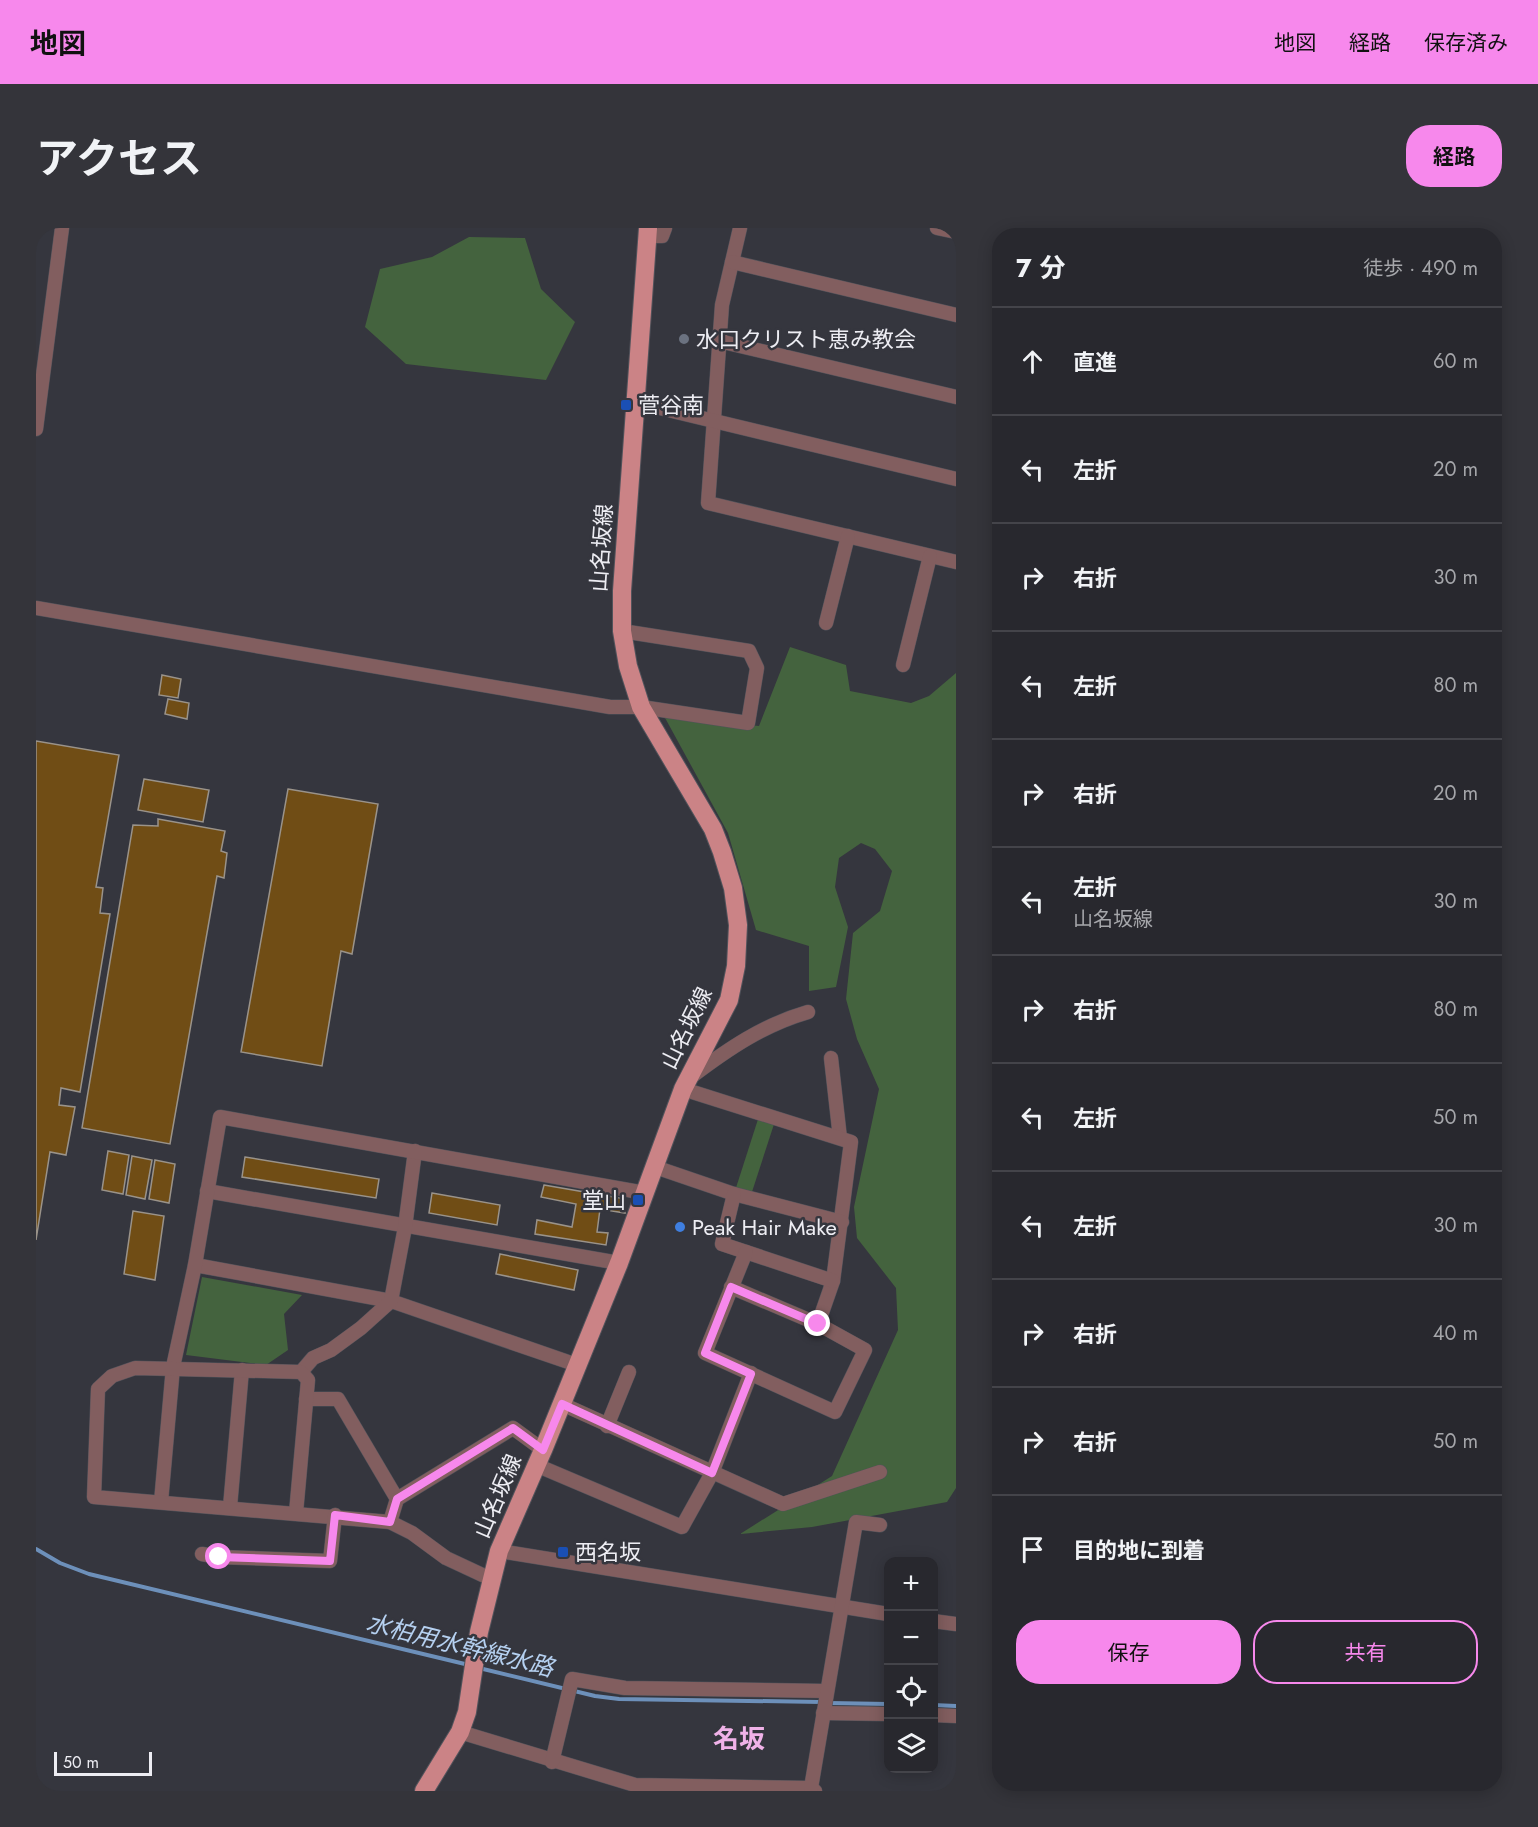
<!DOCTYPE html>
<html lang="ja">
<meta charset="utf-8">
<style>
:root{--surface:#28282e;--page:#34343a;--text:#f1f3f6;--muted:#a5a6aa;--line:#44444a;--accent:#f788ec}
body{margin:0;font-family:Jost,"Noto Sans JP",sans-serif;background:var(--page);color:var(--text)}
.controls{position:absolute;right:18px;bottom:18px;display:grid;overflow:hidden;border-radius:12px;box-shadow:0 3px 15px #0003}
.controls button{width:54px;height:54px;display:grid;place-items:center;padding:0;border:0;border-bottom:2px solid var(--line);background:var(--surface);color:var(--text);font:30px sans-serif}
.scale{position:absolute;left:18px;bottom:15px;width:98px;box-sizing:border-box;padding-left:6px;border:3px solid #ededf3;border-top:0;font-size:16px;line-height:21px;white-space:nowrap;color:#ededf3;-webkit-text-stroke:4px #35363e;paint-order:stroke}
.stop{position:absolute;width:18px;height:18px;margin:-14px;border:4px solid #f788ec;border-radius:50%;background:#fff}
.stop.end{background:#f788ec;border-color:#fff;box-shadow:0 2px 6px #0008}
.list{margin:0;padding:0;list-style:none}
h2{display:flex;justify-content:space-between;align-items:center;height:78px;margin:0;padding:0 24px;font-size:26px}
h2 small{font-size:20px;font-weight:400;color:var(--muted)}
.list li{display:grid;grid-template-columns:39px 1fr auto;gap:18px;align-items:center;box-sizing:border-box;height:108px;padding:0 24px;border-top:2px solid var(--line)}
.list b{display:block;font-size:22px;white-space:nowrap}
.list p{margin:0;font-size:20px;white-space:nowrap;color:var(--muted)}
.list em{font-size:20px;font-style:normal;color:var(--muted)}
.actions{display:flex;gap:12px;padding:18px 24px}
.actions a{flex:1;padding:14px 0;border:2px solid var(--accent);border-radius:24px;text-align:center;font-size:21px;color:var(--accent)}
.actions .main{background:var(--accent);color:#111}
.icon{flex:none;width:33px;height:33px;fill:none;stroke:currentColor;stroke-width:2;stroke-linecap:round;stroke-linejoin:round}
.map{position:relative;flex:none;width:920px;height:1563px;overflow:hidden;border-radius:24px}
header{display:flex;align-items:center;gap:36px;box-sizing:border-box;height:84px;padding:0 30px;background:var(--accent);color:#111}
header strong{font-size:28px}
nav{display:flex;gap:33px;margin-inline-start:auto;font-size:21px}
.intro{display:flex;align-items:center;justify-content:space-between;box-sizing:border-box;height:144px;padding:0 36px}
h1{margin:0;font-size:42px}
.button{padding:15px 27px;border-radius:24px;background:var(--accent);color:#111;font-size:21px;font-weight:700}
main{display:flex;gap:36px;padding:0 36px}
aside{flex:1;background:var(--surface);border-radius:24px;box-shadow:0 3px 15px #0003}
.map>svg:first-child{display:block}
.green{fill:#44633e}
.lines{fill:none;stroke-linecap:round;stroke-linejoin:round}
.stream{stroke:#6d90ba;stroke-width:4}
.building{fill:#704d15;stroke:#9a938a;stroke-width:1.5}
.minor-casing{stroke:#52535b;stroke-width:15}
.major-casing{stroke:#52535b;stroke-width:20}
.minor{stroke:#825e5f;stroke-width:14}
.major{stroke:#cb8386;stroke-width:18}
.route{stroke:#f788ec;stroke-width:8}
.worship-dot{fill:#6b7280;stroke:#35363e;stroke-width:2}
.transit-dot{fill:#1a4fb4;stroke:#35363e;stroke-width:2}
.shop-dot{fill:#3f7fe0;stroke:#35363e;stroke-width:2}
.labels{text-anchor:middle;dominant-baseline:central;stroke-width:5;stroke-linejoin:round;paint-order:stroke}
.poi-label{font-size:22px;fill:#ededf3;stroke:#35363e;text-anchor:start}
.street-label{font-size:22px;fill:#ededf3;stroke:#35363e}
.water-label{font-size:24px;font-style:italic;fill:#b5d0f0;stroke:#35363e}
.quarter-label{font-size:26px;font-weight:bold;fill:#f0b2e8;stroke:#35363e}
</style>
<header>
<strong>地図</strong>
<nav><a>地図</a><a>経路</a><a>保存済み</a></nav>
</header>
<div class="intro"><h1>アクセス</h1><a class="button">経路</a></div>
<main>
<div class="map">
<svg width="920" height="1563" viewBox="0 0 920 1563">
<rect width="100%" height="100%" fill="#35363e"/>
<g class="green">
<polygon points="433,9 489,10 505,61 539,94 510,152 370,136 329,99 344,41 396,29"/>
<polygon points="754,419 810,437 814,463 875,475 893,468 920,445 920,1260 911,1274 776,1299 704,1306 796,1248 862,1102 860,1060 821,1010 818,979 843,861 821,811 810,771 817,705 844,683 856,643 839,621 825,615 803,630 799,659 812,699 800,759 773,763 773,718 720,702 692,605 628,488 723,498"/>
<polygon points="724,885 740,890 714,970 698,966"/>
<polygon points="166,1049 266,1067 248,1086 252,1122 230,1137 150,1127"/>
</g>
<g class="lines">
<g class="stream">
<polyline points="0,1321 24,1335 53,1346 433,1437"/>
<polyline points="443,1440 559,1468 583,1471 786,1474"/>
<polyline points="793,1475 852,1476"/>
<polyline points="897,1477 920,1478"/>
</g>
</g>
<g class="building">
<polygon points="126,447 145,451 142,470 123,467"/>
<polygon points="132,471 153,475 151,491 129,486"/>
<polygon points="0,513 83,527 60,659 67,660 64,685 74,686 44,864 25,860 23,877 39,879 30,927 14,924 0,1012"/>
<polygon points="108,551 173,562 167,594 102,582"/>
<polygon points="252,561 342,576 316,726 305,723 286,838 205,824"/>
<polygon points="122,591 189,603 185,623 191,625 188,650 181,648 134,916 46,900 97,597 122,598"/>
<polygon points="72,923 93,927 87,966 66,962"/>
<polygon points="96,928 116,932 109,971 90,967"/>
<polygon points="209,929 343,951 340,970 206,949"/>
<polygon points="119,932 139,936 133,975 113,971"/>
<polygon points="508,957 589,971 589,985 564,981 561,1004 572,1005 570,1017 499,1006 501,992 536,999 540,976 505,969"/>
<polygon points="396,965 464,977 461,997 393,985"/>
<polygon points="97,983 128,988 119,1052 88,1046"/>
<polygon points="464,1026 542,1042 538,1062 460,1046"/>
</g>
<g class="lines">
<defs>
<g id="minor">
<polyline points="704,0 686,77 672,275 920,334"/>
<polyline points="901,0 920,4"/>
<polyline points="611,8 626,8 629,0"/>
<polyline points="696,34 920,87"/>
<polyline points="683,113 920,169"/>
<polyline points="599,174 920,251"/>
<polyline points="0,201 26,0"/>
<polyline points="0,380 574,479 605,479 712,495 721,440 713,423 586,403"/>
<polyline points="790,395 812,308"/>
<polyline points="867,437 894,328"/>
<polyline points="795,830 804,910"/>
<path d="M655,849C692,821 727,797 772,784"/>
<polyline points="647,861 815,914 797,1053 782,1096"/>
<polyline points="619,939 698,966 806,994"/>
<polyline points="171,963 583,1035"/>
<polyline points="698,966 686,1016 797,1053"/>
<polyline points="159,1037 355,1073 541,1137"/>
<polyline points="695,1059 782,1096 829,1122 799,1184 669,1125 710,1024"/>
<polyline points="265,1144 277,1130 295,1122 325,1100 355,1073 369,999 379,923"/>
<polyline points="270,1171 302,1171 361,1271 354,1294"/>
<polyline points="526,1176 747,1276 844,1244"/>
<polyline points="571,1198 593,1144"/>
<polyline points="500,1237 646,1299 676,1245 715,1145"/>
<polyline points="361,1271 477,1200 507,1222"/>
<polyline points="125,1274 137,1139 159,1037 184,889 609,965"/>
<polyline points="194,1279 206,1142"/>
<polyline points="260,1285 272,1152 265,1144 99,1140 76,1148 62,1161 58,1269 354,1294 376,1305 410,1330 455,1351"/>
<polyline points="463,1323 852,1386"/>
<polyline points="166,1326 183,1329 294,1333 299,1287"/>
<polyline points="897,1393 920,1396"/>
<polyline points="787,1485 852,1486"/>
<polyline points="897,1487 920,1488"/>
<polyline points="424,1504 599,1557 775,1560 779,1563"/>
<polyline points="516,1534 536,1451 589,1460 790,1463"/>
<polyline points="775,1560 820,1294 844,1297"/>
</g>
<polyline id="major" points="388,1563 424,1504 431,1484 443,1404 463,1323 507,1222 583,1035 647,861 693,772 700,738 702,697 697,660 686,624 677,601 605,479 592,438 586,403 586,363 612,0"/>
</defs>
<use href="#minor" class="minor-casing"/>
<use href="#major" class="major-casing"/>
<use href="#minor" class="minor"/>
<use href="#major" class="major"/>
</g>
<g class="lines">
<polyline class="route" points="183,1329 294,1333 299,1287 354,1294 361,1271 477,1200 507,1222 526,1176 676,1245 715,1146 669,1125 695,1059 782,1096"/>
</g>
<circle class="worship-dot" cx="648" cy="111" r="6"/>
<g class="transit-dot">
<rect x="584" y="171" width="12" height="12" rx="3"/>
<rect x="596" y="966" width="12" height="12" rx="3"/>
<rect x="521" y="1318" width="12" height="12" rx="3"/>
</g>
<circle class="shop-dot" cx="644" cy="999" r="6"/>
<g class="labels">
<g class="poi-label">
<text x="660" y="111">水口クリスト恵み教会</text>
<text x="602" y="177">菅谷南</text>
<text x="590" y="972" text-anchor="end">堂山</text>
<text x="656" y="999">Peak Hair Make</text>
<text x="539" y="1324">西名坂</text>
</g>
<g class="street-label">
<text transform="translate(565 320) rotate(-86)">山名坂線</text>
<text transform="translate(650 800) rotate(-64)">山名坂線</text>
<text transform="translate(461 1268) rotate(-67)">山名坂線</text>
</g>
<g class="water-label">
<text transform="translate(424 1417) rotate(14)">水柏用水幹線水路</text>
</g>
<g class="quarter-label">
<text x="703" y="1511">名坂</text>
</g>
</g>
</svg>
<div class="controls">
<button>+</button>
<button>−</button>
<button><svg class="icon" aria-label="locate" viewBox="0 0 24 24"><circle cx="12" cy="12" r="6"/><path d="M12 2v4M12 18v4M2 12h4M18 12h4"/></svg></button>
<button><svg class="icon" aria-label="layers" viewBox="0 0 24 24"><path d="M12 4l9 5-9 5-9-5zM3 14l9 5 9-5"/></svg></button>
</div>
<div class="scale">50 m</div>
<div class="stop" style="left:183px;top:1329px"></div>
<div class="stop end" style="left:782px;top:1096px"></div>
</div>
<aside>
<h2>7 分<small>徒歩 · 490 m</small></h2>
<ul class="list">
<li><svg class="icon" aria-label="ahead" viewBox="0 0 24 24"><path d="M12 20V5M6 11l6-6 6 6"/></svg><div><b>直進</b></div><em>60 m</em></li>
<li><svg class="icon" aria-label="left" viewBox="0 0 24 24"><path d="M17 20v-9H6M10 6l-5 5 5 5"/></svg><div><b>左折</b></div><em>20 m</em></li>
<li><svg class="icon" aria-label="right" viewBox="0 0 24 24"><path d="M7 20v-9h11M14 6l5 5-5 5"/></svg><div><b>右折</b></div><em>30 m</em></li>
<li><svg class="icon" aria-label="left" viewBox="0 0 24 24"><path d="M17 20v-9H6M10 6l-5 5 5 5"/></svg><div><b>左折</b></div><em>80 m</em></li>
<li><svg class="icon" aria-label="right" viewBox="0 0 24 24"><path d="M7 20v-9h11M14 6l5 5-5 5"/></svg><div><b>右折</b></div><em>20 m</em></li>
<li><svg class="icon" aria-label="left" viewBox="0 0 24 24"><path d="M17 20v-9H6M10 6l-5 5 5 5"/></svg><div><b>左折</b><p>山名坂線</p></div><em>30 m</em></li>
<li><svg class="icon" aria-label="right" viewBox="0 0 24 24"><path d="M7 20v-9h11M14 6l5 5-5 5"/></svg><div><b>右折</b></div><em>80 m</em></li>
<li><svg class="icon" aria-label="left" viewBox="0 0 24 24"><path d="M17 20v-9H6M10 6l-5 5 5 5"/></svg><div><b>左折</b></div><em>50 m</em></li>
<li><svg class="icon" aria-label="left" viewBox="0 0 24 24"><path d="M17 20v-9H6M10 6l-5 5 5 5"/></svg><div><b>左折</b></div><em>30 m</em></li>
<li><svg class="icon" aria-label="right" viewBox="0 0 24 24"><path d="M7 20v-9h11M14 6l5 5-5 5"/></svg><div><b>右折</b></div><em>40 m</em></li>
<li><svg class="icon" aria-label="right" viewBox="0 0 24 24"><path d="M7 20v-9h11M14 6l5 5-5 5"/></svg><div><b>右折</b></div><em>50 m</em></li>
<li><svg class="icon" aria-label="arrive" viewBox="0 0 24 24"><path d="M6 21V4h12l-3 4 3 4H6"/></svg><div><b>目的地に到着</b></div></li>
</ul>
<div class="actions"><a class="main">保存</a><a>共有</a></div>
</aside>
</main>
